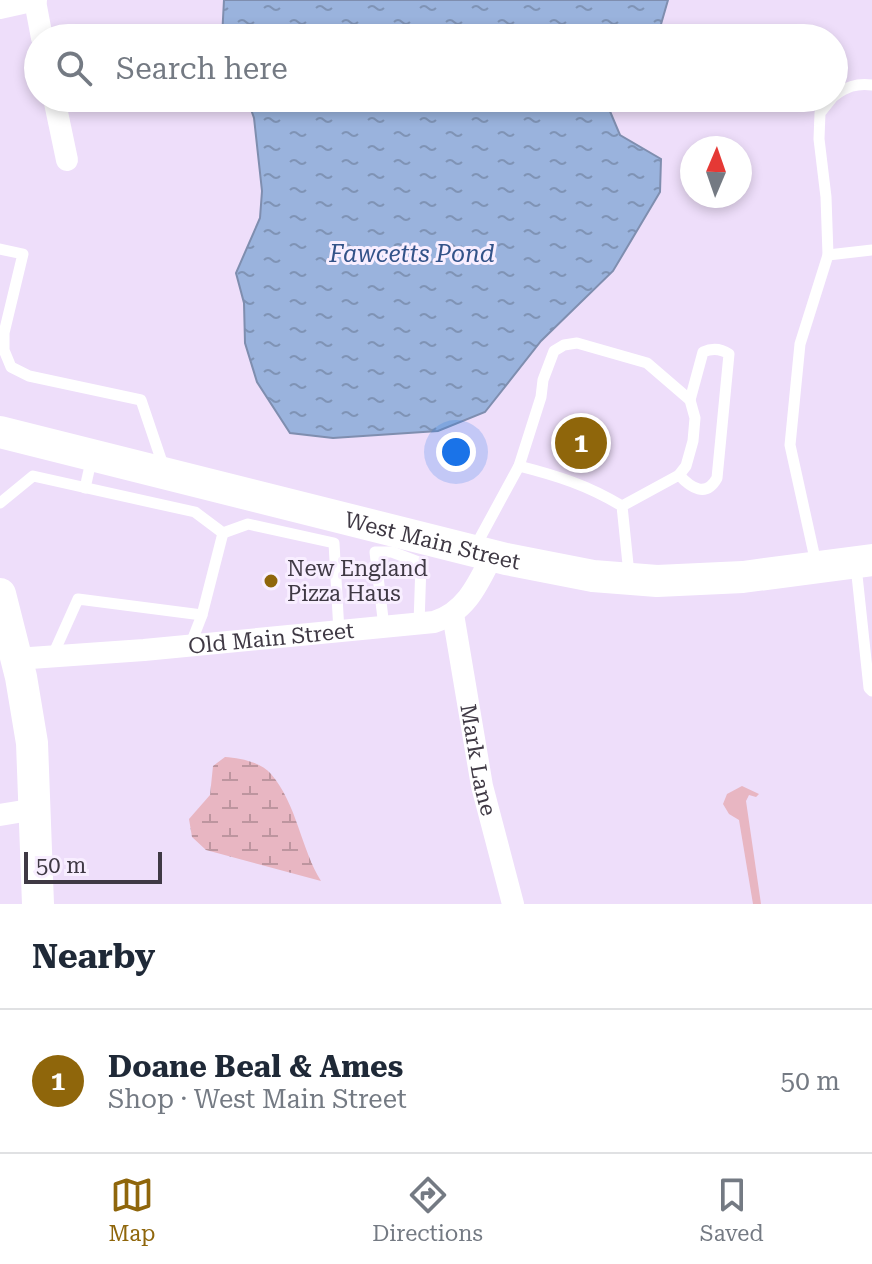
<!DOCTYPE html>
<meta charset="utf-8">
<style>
:root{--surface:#fff;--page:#f2f2f3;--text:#1f2937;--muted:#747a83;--line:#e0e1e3;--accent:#8f660b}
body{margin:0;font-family:"Roboto Serif",serif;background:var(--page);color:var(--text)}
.compass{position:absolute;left:680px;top:136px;width:72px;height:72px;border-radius:50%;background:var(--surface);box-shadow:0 4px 12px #0003;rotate:2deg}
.scale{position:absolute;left:24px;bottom:20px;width:138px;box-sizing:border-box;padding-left:8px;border:4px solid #3f3944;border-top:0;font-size:22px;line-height:28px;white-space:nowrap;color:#3f3944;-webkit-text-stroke:6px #f8eeff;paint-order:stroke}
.you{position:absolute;left:456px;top:452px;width:28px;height:28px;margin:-20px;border:6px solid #fff;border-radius:50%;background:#1a73e8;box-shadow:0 0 0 12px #1a73e833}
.badge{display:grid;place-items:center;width:52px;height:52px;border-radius:50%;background:var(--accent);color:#fff;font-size:26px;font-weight:700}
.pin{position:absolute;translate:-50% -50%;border:4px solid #fff;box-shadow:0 2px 8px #0006}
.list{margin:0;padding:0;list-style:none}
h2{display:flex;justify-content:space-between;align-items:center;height:104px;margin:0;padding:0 32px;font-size:34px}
h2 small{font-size:26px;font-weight:400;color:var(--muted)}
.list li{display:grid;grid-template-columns:52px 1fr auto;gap:24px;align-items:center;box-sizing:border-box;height:144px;padding:0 32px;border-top:2px solid var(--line)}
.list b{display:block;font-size:30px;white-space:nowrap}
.list p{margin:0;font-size:26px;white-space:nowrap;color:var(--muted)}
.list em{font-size:26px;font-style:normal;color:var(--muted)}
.icon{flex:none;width:44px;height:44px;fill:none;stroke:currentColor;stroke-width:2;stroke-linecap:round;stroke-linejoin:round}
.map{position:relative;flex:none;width:872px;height:904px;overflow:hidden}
.search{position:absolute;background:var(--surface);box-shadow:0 4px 12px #0003;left:24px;right:24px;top:24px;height:88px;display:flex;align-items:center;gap:20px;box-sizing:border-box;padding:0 28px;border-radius:44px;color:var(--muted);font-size:30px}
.sheet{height:248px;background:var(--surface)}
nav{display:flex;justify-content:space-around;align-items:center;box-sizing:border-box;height:112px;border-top:2px solid var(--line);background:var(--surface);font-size:22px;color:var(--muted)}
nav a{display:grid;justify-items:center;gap:4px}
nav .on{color:var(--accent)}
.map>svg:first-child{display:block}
.wetland{fill:url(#wetland-marsh)}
.garden{fill:#e8b6c2}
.water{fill:url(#water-ripples);stroke:#7f8eaf;stroke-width:2}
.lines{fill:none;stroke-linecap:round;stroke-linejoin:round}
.service{stroke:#fff;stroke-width:11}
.minor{stroke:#fff;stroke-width:22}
.secondary{stroke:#fff;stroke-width:32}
.poi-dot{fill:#8f660b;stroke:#f8eeff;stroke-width:3}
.labels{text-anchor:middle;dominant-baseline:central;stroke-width:6;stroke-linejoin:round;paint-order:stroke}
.street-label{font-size:22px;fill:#3f3944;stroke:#f8eeff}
.poi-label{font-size:22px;fill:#3f3944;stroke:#f8eeff;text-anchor:start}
.water-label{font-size:24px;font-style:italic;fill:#335389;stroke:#f8eeff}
</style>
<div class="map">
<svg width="872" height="904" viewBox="0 0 872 904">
<defs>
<pattern id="wetland-marsh" width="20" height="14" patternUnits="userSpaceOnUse" patternTransform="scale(2)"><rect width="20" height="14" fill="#e8b6c2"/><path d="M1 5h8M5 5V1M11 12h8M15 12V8" fill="none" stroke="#bd959f"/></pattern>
<pattern id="water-ripples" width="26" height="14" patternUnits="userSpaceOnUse" patternTransform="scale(2)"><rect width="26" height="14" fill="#9ab3dd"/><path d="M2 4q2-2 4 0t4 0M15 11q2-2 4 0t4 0" fill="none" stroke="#7f93b5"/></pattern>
</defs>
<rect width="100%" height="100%" fill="#eedefa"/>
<path class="wetland" d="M225,757C240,758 261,762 271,774C297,804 301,849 321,881L206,850L192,837L189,819L210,795L213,766Z"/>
<polygon class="garden" points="742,786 759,794 756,797 749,795 746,801 761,904 753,904 739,820 729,814 723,804 727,794"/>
<g class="water">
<polygon points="224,0 668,0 657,38 222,38"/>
<polygon points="247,98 622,98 609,109 620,135 661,159 660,192 613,271 541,341 485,412 438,431 333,438 290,433 257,382 245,343 244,303 236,273 260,218 262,191 254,118"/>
</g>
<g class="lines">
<g class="service">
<path d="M834,96C846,87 856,83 872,85"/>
<polyline points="0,249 23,254 4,333 4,350 11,367 29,376 141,400 164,468"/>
<polyline points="828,255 872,250"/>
<path d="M519,466C558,476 587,485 622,506"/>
<path d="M679,475C691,488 706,498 717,478L729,354C720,348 712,348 703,352L690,400"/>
<polyline points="85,488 92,457"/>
<polyline points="0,503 33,476 195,512 223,533 248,524 334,543 339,632"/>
<polyline points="475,547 519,466 541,397 543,380 554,351 564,345 577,343 647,363 690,400 695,418 693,441 686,466 679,475 622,506 629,574"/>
<polyline points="816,563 790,445 800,344 828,255 826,197 819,139 820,113 832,98"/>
<polyline points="856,566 869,688 872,691"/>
<polyline points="384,627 375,552 392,552 421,563 419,624"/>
<polyline points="190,646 202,615 223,533"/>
<polyline points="52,657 78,599 202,615"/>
</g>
<g class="minor">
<polyline points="35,1 42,38"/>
<polyline points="0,8 36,0"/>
<polyline points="54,98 67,160"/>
<path id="s1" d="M453,614L482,786L513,904"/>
<path id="s2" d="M16,659L144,650L434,622C466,612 478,584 492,556"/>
<polyline points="0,815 36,809"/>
</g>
<g class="secondary">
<path id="s3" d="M0,432L506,559L593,576L657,581L743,577L872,560"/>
<polyline points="0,594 21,677 32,743 38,904"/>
</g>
</g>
<circle class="poi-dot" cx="271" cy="581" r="8"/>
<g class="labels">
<g class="street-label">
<text stroke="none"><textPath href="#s3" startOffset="446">West Main Street</textPath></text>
<text stroke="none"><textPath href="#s2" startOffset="256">Old Main Street</textPath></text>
<text stroke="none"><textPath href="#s1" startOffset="148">Mark Lane</textPath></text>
</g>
<g class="poi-label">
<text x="287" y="568">New England<tspan x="287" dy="25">Pizza Haus</tspan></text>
</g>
<g class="water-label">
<text x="412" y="254">Fawcetts Pond</text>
</g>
</g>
</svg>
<svg class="compass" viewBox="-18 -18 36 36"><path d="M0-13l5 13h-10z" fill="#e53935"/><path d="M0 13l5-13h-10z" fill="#747a83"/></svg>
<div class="scale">50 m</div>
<div class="you"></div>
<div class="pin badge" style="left:581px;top:443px">1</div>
<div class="search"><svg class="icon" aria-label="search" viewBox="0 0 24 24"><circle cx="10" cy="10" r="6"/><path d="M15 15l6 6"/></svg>Search here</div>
</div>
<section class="sheet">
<h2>Nearby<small></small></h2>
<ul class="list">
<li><span class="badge">1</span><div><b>Doane Beal &amp; Ames</b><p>Shop · West Main Street</p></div><em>50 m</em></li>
</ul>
</section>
<nav>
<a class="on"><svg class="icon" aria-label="map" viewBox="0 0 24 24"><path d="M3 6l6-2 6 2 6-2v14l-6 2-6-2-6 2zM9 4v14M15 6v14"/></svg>Map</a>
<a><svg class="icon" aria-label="directions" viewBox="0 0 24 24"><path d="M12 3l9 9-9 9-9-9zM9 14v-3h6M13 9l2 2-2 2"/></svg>Directions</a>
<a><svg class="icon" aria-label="saved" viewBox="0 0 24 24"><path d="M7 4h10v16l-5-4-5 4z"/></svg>Saved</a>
</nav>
